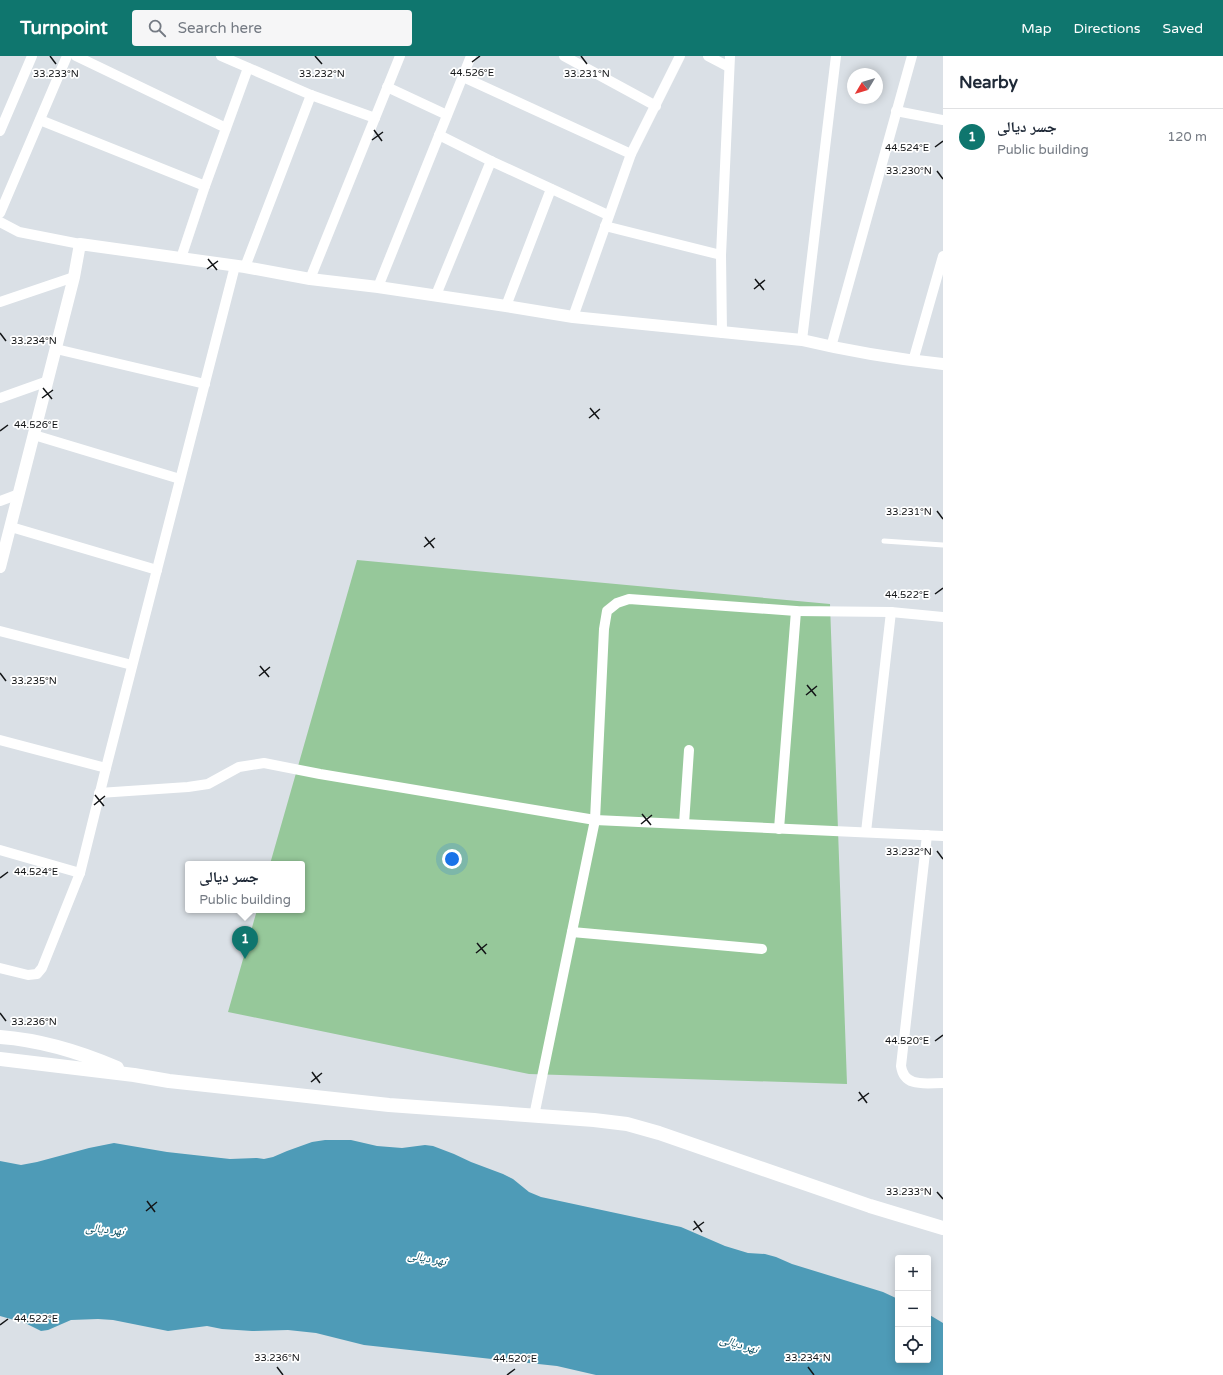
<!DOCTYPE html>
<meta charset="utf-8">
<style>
:root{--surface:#fff;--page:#f6f6f7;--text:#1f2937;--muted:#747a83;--line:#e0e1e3;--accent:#0f766e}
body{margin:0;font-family:"Varela Round","Noto Naskh Arabic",sans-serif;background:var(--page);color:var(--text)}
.controls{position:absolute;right:12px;bottom:12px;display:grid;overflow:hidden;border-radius:4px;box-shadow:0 2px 10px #0003}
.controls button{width:36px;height:36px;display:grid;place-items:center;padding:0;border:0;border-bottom:1px solid var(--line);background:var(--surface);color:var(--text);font:20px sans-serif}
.compass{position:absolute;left:847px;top:12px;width:36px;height:36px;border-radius:50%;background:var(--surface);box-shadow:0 2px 10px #0003;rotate:232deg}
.you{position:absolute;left:452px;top:803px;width:14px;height:14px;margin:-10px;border:3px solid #fff;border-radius:50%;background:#1a73e8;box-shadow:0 0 0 6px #1a73e833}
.badge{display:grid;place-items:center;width:26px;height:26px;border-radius:50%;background:var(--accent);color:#fff;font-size:13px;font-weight:700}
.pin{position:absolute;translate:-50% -33px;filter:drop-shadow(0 1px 2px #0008)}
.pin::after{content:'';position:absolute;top:21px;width:14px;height:12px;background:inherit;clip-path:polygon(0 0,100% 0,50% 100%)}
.popup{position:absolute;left:185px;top:805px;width:120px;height:52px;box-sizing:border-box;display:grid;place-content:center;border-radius:4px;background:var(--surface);filter:drop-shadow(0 1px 3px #0005);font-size:13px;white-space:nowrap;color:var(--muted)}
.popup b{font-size:15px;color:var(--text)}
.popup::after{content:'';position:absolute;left:50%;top:100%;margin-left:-8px;border:8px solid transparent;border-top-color:var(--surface)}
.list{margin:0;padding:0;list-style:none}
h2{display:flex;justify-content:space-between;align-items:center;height:52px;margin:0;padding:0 16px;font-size:17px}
h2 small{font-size:13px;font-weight:400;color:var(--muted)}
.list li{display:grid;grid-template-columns:26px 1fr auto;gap:12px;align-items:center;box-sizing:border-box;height:56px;padding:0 16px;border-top:1px solid var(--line)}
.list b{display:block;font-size:15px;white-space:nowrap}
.list p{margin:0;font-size:13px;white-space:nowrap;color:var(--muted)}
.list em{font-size:13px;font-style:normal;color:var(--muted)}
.icon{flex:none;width:22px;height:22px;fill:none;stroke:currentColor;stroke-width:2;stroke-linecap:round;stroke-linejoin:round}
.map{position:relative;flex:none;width:943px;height:1319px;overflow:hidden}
header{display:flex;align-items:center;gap:24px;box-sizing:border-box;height:56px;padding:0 20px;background:var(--accent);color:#fff}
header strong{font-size:19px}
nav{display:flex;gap:22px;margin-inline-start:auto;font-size:14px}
.search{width:280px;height:36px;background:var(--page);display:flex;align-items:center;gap:10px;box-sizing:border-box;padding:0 14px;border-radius:4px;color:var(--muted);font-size:15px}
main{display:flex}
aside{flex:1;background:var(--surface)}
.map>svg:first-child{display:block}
.green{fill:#96c89a}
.water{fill:#4e9bb7}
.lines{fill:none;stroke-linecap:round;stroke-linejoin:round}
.service{stroke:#fff;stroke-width:5}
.minor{stroke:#fff;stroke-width:10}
.tertiary{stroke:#fff;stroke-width:12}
.secondary{stroke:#fff;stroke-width:14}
.ticks{fill:none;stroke:#131517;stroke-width:1.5}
.labels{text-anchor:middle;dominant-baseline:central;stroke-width:3.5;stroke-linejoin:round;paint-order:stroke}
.water-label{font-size:12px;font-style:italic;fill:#054b5f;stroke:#fff}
.ticks-label{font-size:10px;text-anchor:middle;fill:#131517;stroke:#fff;stroke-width:3.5;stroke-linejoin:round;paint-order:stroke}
</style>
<header>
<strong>Turnpoint</strong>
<div class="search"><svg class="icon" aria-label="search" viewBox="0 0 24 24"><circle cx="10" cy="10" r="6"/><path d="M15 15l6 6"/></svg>Search here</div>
<nav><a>Map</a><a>Directions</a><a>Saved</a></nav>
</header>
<main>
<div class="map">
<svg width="943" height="1319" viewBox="0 0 943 1319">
<rect width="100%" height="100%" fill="#dae0e6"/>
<polygon class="green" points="357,504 830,548 847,1028 529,1018 228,956 257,854 302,854 302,808 270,808"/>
<polygon class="water" points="325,1084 351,1084 377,1090 402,1092 425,1089 433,1090 454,1098 471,1106 503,1118 513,1123 529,1136 541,1141 681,1171 725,1190 748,1197 765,1198 776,1201 792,1208 883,1236 898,1243 898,1304 928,1304 928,1258 943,1267 943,1319 596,1319 557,1310 364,1289 316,1277 288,1274 252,1275 222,1273 207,1270 168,1275 113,1264 98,1263 71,1264 48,1274 41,1275 25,1267 0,1260 0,1105 21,1109 37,1106 89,1092 114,1087 167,1096 230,1103 257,1102 264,1103 273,1101 287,1095 312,1086"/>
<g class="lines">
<polyline class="service" points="884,485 943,489"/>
<g class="minor">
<polyline points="76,0 226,72"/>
<polyline points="221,0 311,39 375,62"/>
<polyline points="564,0 656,50"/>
<polyline points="708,0 729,11"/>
<polyline points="463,21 631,98"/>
<polyline points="387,31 447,59"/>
<polyline points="896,55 943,64"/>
<polyline points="40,64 205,130"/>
<polyline points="0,75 32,0"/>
<polyline points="439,79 491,105 608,159"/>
<polyline points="0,157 67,0"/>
<polyline points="0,166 19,176 80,188"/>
<polyline points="605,170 721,199"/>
<polyline points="181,202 205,130 248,12"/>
<polyline points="245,211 311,39"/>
<polyline points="310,223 400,0"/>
<polyline points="378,231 471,0"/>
<polyline points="436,239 491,105"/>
<polyline points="0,246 74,221"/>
<polyline points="506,250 551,133"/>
<polyline points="573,261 631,98 680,0"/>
<polyline points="722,277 721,199 730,0"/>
<polyline points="802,284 836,0"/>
<polyline points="831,291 912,0"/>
<polyline points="56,293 205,328"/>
<polyline points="913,305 943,200"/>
<polyline points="0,342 48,325"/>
<polyline points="34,379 180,423"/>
<polyline points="0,445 19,438"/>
<polyline points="11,471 157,514"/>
<polyline points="0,575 132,609"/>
<polyline points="0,684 106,712"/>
<polyline points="99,737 188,731 208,728 239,711 264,707 320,718 595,764 943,780"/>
<polyline points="684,768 689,694"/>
<polyline points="779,773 796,555"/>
<polyline points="866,776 891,556"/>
<path d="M927,779L901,1010C904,1032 926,1027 943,1027"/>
<polyline points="0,794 80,817"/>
<polyline points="572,876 762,893"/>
<polyline points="0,912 28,919 37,918 42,912 80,817 106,712 235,210"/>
<polyline points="534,1060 595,764 604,573 607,555 617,547 629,543 796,555 891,556 943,561"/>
</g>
<path class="tertiary" d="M0,511L74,221L80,188L245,211L310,223L378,231L506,250L573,261L802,284C848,295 896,303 943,308"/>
<g class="secondary">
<path d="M0,981C40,984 80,996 117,1012"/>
<polyline points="0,1003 134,1019 169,1025 389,1049 594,1064 627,1068 659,1077 870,1150 943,1172"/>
</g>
</g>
<path class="ticks" d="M50,0L56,8M315,0L322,8M581,0L587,8M472,6L480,0M374,74L382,85M372,84L383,76M935,91L943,85M937,115L943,123M208,203L217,214M207,213L218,205M755,223L764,234M754,233L765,224M0,277L6,285M43,332L52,343M42,342L53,334M590,352L599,363M589,362L600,353M0,375L8,369M937,455L943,463M425,481L434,492M424,491L435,482M935,538L943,532M260,610L269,621M0,617L6,625M259,620L270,611M807,629L816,640M806,639L817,630M95,739L104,750M94,749L105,740M642,758L651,769M641,768L652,759M937,795L943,803M0,822L8,816M477,887L486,898M476,897L487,888M0,957L6,965M935,985L943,979M312,1016L320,1027M311,1026L322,1017M859,1036L867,1047M858,1045L869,1037M937,1136L943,1143M147,1145L155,1156M146,1155L157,1146M694,1165L702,1176M693,1174L704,1166M0,1269L8,1263M277,1311L283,1319M808,1311L814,1319M507,1319L515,1313"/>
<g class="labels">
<g class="water-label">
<text transform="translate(105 1173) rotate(6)">نهر ديالى</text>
<text transform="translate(427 1202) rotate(10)">نهر ديالى</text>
<text transform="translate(739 1288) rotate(17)">نهر ديالى</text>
</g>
</g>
<g class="ticks-label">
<text x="472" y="20">44.526°E</text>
<text x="56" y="21">33.233°N</text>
<text x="322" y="21">33.232°N</text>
<text x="587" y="21">33.231°N</text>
<text x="907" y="95">44.524°E</text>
<text x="909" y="118">33.230°N</text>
<text x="34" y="288">33.234°N</text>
<text x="36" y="372">44.526°E</text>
<text x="909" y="459">33.231°N</text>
<text x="907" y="542">44.522°E</text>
<text x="34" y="628">33.235°N</text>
<text x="909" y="799">33.232°N</text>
<text x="36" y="819">44.524°E</text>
<text x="34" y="969">33.236°N</text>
<text x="907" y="988">44.520°E</text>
<text x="909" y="1139">33.233°N</text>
<text x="36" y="1266">44.522°E</text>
<text x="277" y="1305">33.236°N</text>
<text x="808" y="1305">33.234°N</text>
<text x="515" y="1306">44.520°E</text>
</g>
</svg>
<div class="controls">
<button>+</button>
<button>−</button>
<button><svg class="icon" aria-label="locate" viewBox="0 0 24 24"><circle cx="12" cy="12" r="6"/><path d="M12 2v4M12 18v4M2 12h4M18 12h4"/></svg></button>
</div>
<svg class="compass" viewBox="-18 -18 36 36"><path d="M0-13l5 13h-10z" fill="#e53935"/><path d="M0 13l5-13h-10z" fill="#747a83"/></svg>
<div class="you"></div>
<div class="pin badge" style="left:245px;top:903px">1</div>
<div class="popup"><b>جسر ديالى</b>Public building</div>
</div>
<aside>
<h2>Nearby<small></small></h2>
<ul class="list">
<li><span class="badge">1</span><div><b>جسر ديالى</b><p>Public building</p></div><em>120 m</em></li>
</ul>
</aside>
</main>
